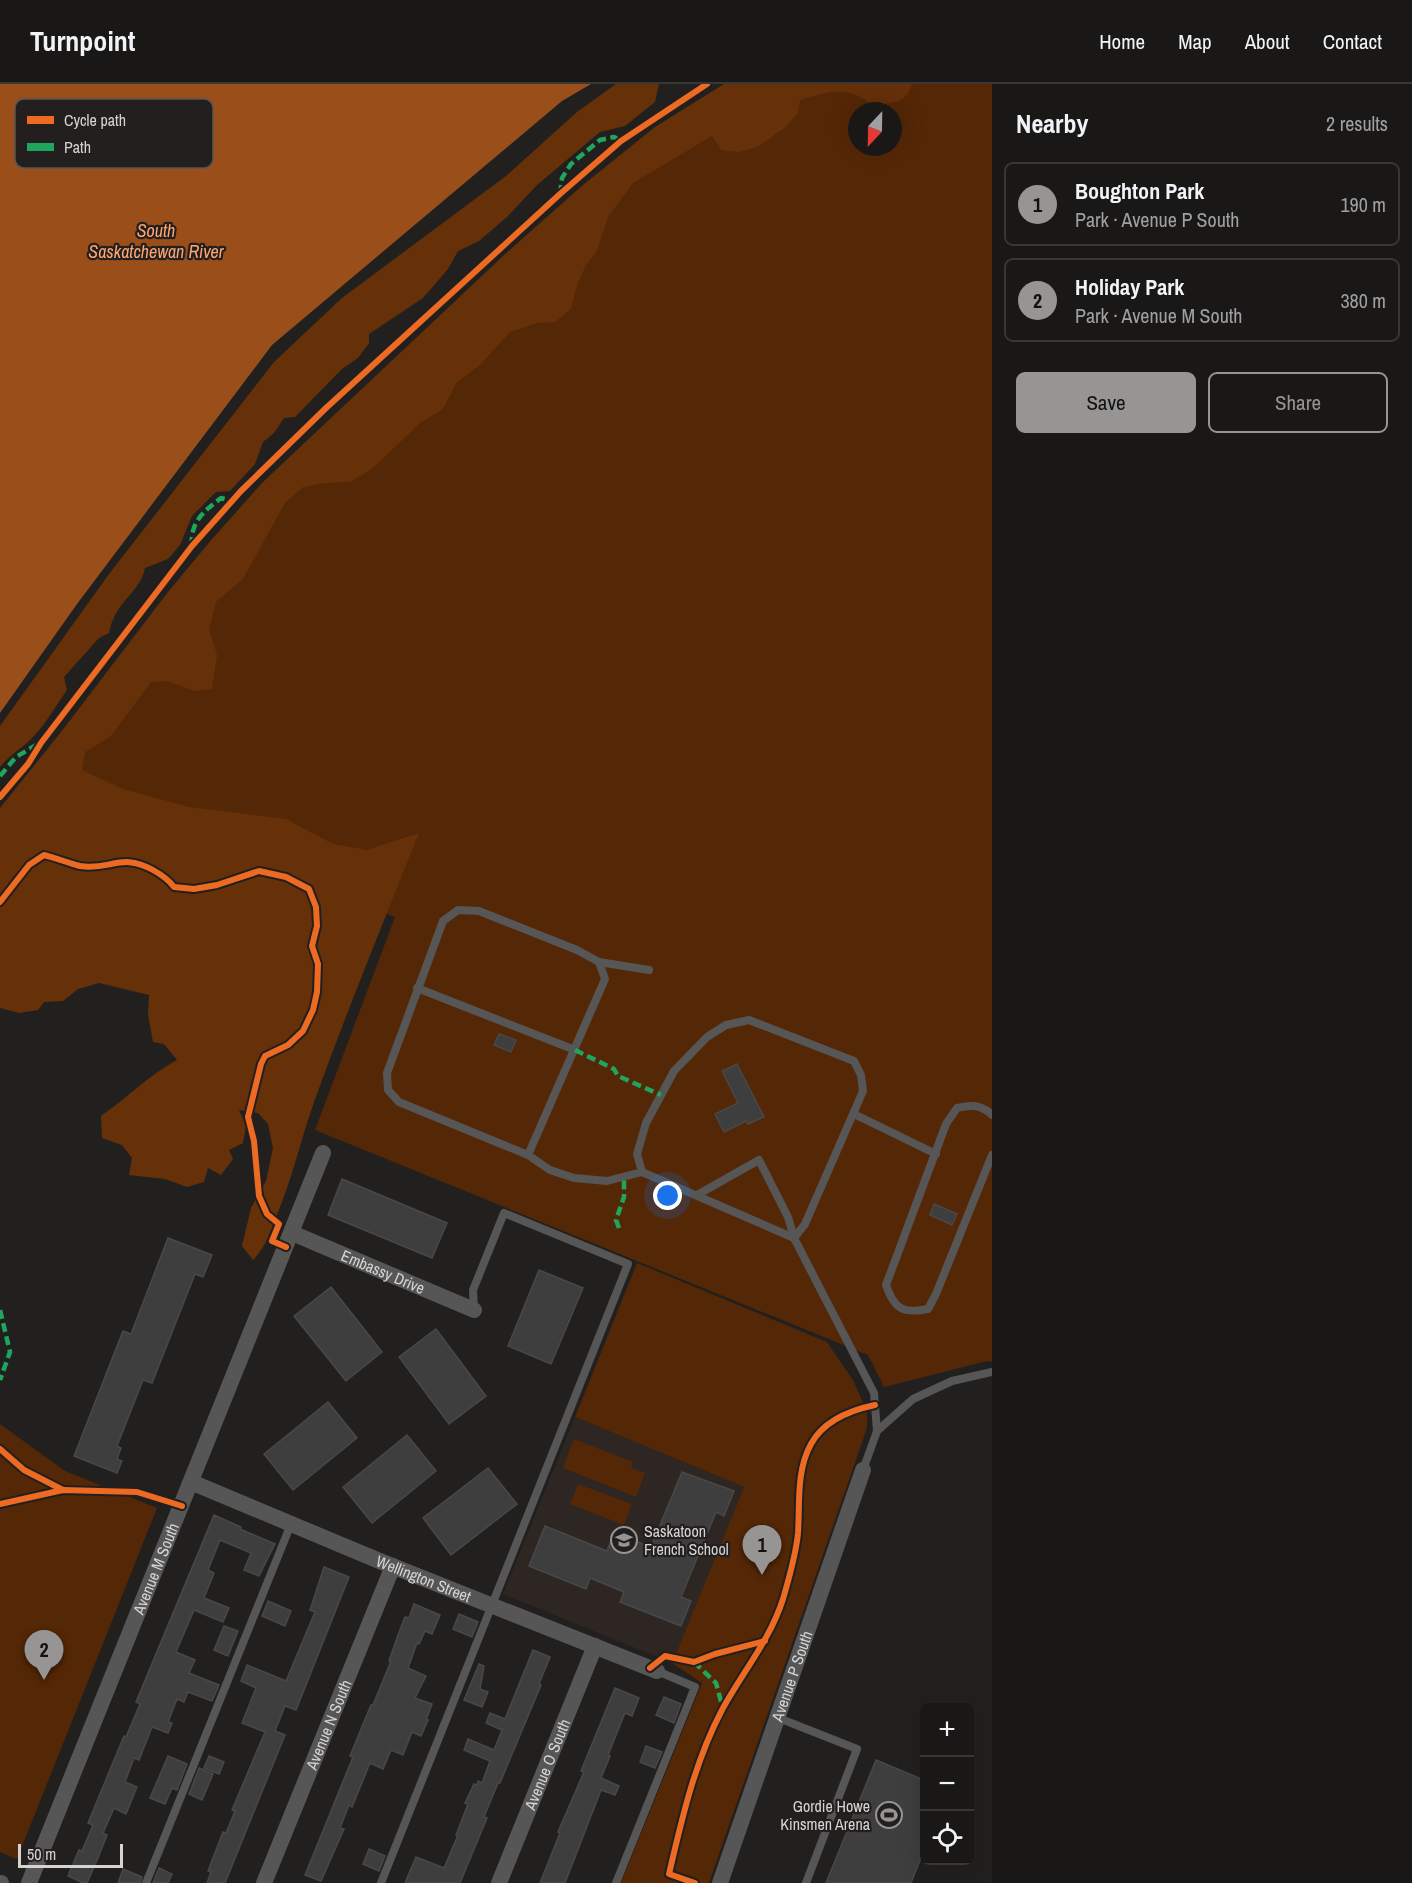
<!DOCTYPE html>
<meta charset="utf-8">
<style>
:root{--surface:#191817;--page:#222120;--text:#f1f3f6;--muted:#9fa0a1;--line:#373736;--accent:#979594}
body{margin:0;font-family:"Archivo Narrow",sans-serif;background:var(--page);color:var(--text)}
.controls{position:absolute;right:18px;bottom:18px;display:grid;overflow:hidden;border-radius:9px;box-shadow:0 6px 24px #0002}
.controls button{width:54px;height:54px;display:grid;place-items:center;padding:0;border:0;border-bottom:2px solid var(--line);background:var(--surface);color:var(--text);font:30px sans-serif}
.compass{position:absolute;left:848px;top:18px;width:54px;height:54px;border-radius:50%;background:var(--surface);box-shadow:0 6px 24px #0002;rotate:202deg}
.scale{position:absolute;left:18px;bottom:15px;width:105px;box-sizing:border-box;padding-left:6px;border:3px solid #d6d4d3;border-top:0;font-size:16px;line-height:21px;white-space:nowrap;color:#d6d4d3;-webkit-text-stroke:4px #221f1e;paint-order:stroke}
.you{position:absolute;left:668px;top:1112px;width:21px;height:21px;margin:-15px;border:4px solid #fff;border-radius:50%;background:#1a73e8;box-shadow:0 0 0 9px #1a73e833}
.badge{display:grid;place-items:center;width:39px;height:39px;border-radius:50%;background:var(--accent);color:#111;font-size:20px;font-weight:700}
.pin{position:absolute;translate:-50% -50px;filter:drop-shadow(0 2px 3px #0008)}
.pin::after{content:'';position:absolute;top:32px;width:21px;height:18px;background:inherit;clip-path:polygon(0 0,100% 0,50% 100%)}
.list{margin:0;padding:0;list-style:none}
h2{display:flex;justify-content:space-between;align-items:center;height:78px;margin:0;padding:0 24px;font-size:26px}
h2 small{font-size:20px;font-weight:400;color:var(--muted)}
.list li{display:grid;grid-template-columns:39px 1fr auto;gap:18px;align-items:center;box-sizing:border-box;height:84px;margin:0 12px 12px;padding:0 12px;border:2px solid var(--line);border-radius:9px}
.list b{display:block;font-size:22px;white-space:nowrap}
.list p{margin:0;font-size:20px;white-space:nowrap;color:var(--muted)}
.list em{font-size:20px;font-style:normal;color:var(--muted)}
.actions{display:flex;gap:12px;padding:18px 24px}
.actions a{flex:1;padding:14px 0;border:2px solid var(--accent);border-radius:9px;text-align:center;font-size:21px;color:var(--accent)}
.actions .main{background:var(--accent);color:#111}
.icon{flex:none;width:33px;height:33px;fill:none;stroke:currentColor;stroke-width:2;stroke-linecap:round;stroke-linejoin:round}
.map{position:relative;flex:none;width:992px;height:1799px;overflow:hidden}
header{display:flex;align-items:center;gap:36px;box-sizing:border-box;height:84px;padding:0 30px;background:var(--surface);border-bottom:2px solid var(--line)}
header strong{font-size:28px}
nav{display:flex;gap:33px;margin-inline-start:auto;font-size:21px}
main{display:flex}
aside{flex:1;background:var(--surface)}
.map>svg:first-child{display:block}
.built{fill:#2d2622}
.green{fill:#542706;fill-rule:evenodd}
.forest{fill:#663109}
.water{fill:#9a4f1b}
.building{fill:#3e3e3e;stroke:#484848;stroke-width:1.5}
.lines{fill:none;stroke-linecap:round;stroke-linejoin:round}
.service{stroke:#575656;stroke-width:8}
.minor{stroke:#575656;stroke-width:16}
.quiet{stroke:#20a55d;stroke-width:4.5;stroke-dasharray:9 4.5;stroke-linecap:butt}
.cycleway-casing{stroke:#221f1e;stroke-width:10}
.cycleway{stroke:#ed6a23;stroke-width:6}
.labels{text-anchor:middle;dominant-baseline:central;stroke-width:4.5;stroke-linejoin:round;paint-order:stroke}
.street-label{font-size:16px;fill:#d6d4d3;stroke:#221f1e}
.poi-label{font-size:16px;fill:#d6d4d3;stroke:#221f1e;text-anchor:start}
.water-label{font-size:18px;font-style:italic;fill:#ffa672;stroke:#221f1e}
.key{fill:#221f1e;stroke:#585554;stroke-width:1.5}
.key-label{font-size:16px;fill:#d6d4d3}
</style>
<header>
<strong>Turnpoint</strong>
<nav><a>Home</a><a>Map</a><a>About</a><a>Contact</a></nav>
</header>
<main>
<div class="map">
<svg width="992" height="1799" viewBox="0 0 992 1799">
<rect width="100%" height="100%" fill="#21201f"/>
<polygon class="built" points="575,1333 744,1403 672,1579 503,1510"/>
<g class="green">
<path d="M767,0H992V1278L987,1277L884,1303L868,1271L315,1046L395,833L50,691L228,464L579,126ZM857,27H893V63H857Z"/>
<polygon points="637,1179 827,1258 853,1296 867,1327 867,1344 709,1799 621,1799 702,1599 672,1579 744,1403 575,1333"/>
<polygon points="0,1340 65,1387 157,1424 17,1775 0,1768"/>
<polygon points="574,1355 633,1378 631,1384 645,1389 636,1413 563,1384"/>
<polygon points="578,1400 632,1420 624,1441 570,1420"/>
</g>
<g class="forest">
<path d="M616,0H659L655,18L625,42L600,48L537,101L507,133L479,157L458,167L448,185L423,214L369,250V259L358,274L342,285L295,333L284,334L274,349L263,358L255,380L230,407L216,408L192,432L180,461L168,475L145,484C140,509 115,517 109,549L99,554L64,593L67,606C55,623 44,643 29,657C19,666 9,672 0,683V642L109,490L274,278L342,214L506,92L577,28Z"/>
<path d="M724,0H912C908,19 889,20 872,21C845,0 831,8 800,16L798,29L786,43L757,63L739,68L721,66L712,52L633,99L608,133L597,167L586,181L577,201L571,225L555,238L537,239L510,248L480,281L457,298L443,325L420,339L372,385L350,398L324,399L303,403L285,419L243,495L216,518L209,545L217,571L212,605L195,607L167,597L151,598L111,652L85,668L82,686L123,705L189,723L286,735L333,760L367,766L419,749C383,839 346,929 313,1021C300,1058 292,1096 276,1133C270,1149 265,1164 253,1176L242,1162L251,1124L266,1097L273,1064L268,1040L258,1029L239,1026L246,1042L243,1059L229,1066L233,1075L221,1091L208,1084L204,1098L187,1103L165,1095L129,1091L132,1074L122,1061L102,1054L101,1032C127,1014 149,991 177,976L164,960L153,958L148,931L149,911L99,899L78,905L63,917L44,918L38,926L19,929L0,924V724L61,648L168,508L212,455L263,398L503,172L583,101L655,43Z"/>
</g>
<polygon class="water" points="0,0 591,0 562,17 272,261 77,520 0,629"/>
<g class="building">
<polygon points="499,950 516,956 511,968 494,961"/>
<polygon points="737,980 764,1033 748,1040 746,1037 724,1048 715,1030 738,1019 722,987"/>
<polygon points="342,1095 447,1139 432,1174 328,1131"/>
<polygon points="934,1120 957,1130 952,1141 930,1131"/>
<polygon points="168,1154 212,1171 203,1193 195,1190 152,1299 143,1296 117,1362 121,1364 117,1375 122,1377 117,1389 74,1372 123,1247 131,1250"/>
<polygon points="539,1186 583,1204 551,1280 508,1262"/>
<polygon points="331,1203 382,1268 346,1297 294,1232"/>
<polygon points="436,1245 486,1312 449,1340 399,1273"/>
<polygon points="328,1318 357,1354 293,1406 264,1370"/>
<polygon points="407,1351 436,1387 372,1439 343,1403"/>
<polygon points="488,1384 517,1420 451,1471 423,1434"/>
<polygon points="682,1388 734,1407 724,1432 716,1428 681,1513 691,1517 681,1542 620,1518 624,1508 590,1494 586,1505 529,1482 545,1442 607,1467 614,1449 651,1463"/>
<polygon points="214,1431 241,1443 240,1445 275,1460 259,1492 244,1486 251,1469 220,1456 208,1486 214,1489 204,1514 229,1524 223,1538 194,1526 176,1568 195,1576 189,1589 219,1601 212,1617 188,1608 184,1618 177,1615 168,1638 172,1639 168,1649 152,1643 139,1676 134,1674 125,1698 137,1703 126,1730 114,1724 103,1749 107,1751 98,1774 87,1799 83,1799 68,1792 79,1766 82,1767 93,1741 88,1739 124,1652 126,1653 140,1620 136,1618"/>
<polygon points="324,1483 349,1493 296,1626 285,1622 275,1647 285,1651 225,1799 207,1799 211,1788 208,1787 223,1748 226,1749 235,1727 232,1726 265,1648 242,1639 256,1604 241,1597 247,1581 286,1597 315,1528 310,1526"/>
<polygon points="268,1517 291,1527 285,1542 262,1532"/>
<polygon points="414,1520 440,1531 432,1550 425,1547 419,1560 417,1559 408,1584 426,1592 415,1614 432,1620 426,1636 428,1636 421,1652 412,1648 403,1671 391,1666 383,1685 370,1679 352,1723 349,1721 340,1744 344,1745 321,1797 305,1791 353,1673 350,1672 359,1650 371,1621 373,1621 391,1577 389,1577 398,1551 405,1533 409,1534"/>
<polygon points="459,1530 478,1538 472,1553 453,1545"/>
<polygon points="224,1542 238,1547 228,1572 214,1566"/>
<polygon points="533,1566 550,1573 539,1600 541,1601 500,1699 498,1699 484,1733 487,1734 460,1799 405,1799 416,1773 444,1784 458,1751 456,1751 468,1720 465,1719 474,1700 477,1701 478,1697 482,1699 490,1677 464,1666 468,1655 494,1666 502,1646 486,1639 490,1629 505,1635"/>
<polygon points="479,1580 484,1582 480,1605 488,1608 482,1623 464,1616"/>
<polygon points="615,1604 639,1614 632,1632 625,1629 608,1671 610,1672 601,1694 619,1702 615,1711 601,1706 565,1799 540,1799 560,1749 558,1748 584,1688 581,1687"/>
<polygon points="664,1613 681,1620 674,1639 656,1631"/>
<polygon points="646,1662 662,1668 655,1684 640,1678"/>
<polygon points="168,1672 187,1680 177,1706 172,1704 165,1720 150,1714"/>
<polygon points="209,1672 224,1678 219,1690 204,1684"/>
<polygon points="876,1676 924,1696 924,1766 911,1799 826,1799"/>
<polygon points="199,1684 213,1690 202,1716 189,1710"/>
<polygon points="369,1765 385,1772 379,1787 363,1780"/>
<polygon points="159,1784 172,1790 168,1799 153,1799"/>
<polygon points="123,1785 142,1793 140,1799 118,1799"/>
</g>
<g class="lines">
<g class="service">
<polyline points="417,904 575,966"/>
<polyline points="854,1030 936,1070"/>
<path d="M992,1031C981,1020 971,1021 957,1024L946,1040L886,1201C894,1225 903,1230 928,1225L936,1210L992,1071"/>
<polyline points="528,1071 605,895 599,878"/>
<polyline points="642,1088 637,1070 646,1039 674,987 707,953 726,941 749,936 854,977 861,991 863,1007 805,1140 794,1154 642,1088 607,1097 574,1094 550,1086 528,1071 399,1018 388,1006 387,989 443,837 458,826 479,827 577,866 599,878 649,886"/>
<polyline points="697,1111 759,1076 788,1133 794,1154 874,1309 877,1347 863,1386"/>
<polyline points="877,1347 913,1315 952,1297 992,1288"/>
<polyline points="776,1633 857,1665 806,1799"/>
<polyline points="146,1799 291,1440"/>
<polyline points="381,1799 628,1180 504,1129 473,1206 474,1226"/>
<polyline points="616,1799 695,1603 657,1587"/>
</g>
<g class="minor">
<path id="s1" d="M292,1149L474,1226"/>
<path id="s2" d="M191,1398L382,1478L657,1587"/>
<polyline points="0,1799 1,1799"/>
<path id="s3" d="M29,1799L323,1069"/>
<path id="s4" d="M264,1799L393,1482"/>
<path id="s5" d="M499,1799L595,1562"/>
<path id="s6" d="M720,1799L863,1386"/>
</g>
<g class="quiet">
<polyline points="560,110 562,94 571,80 600,56 614,53 621,57"/>
<path d="M192,462C190,438 203,428 221,414L232,417"/>
<polyline points="0,692 16,673 38,660"/>
<polyline points="575,966 614,985 618,992 661,1011"/>
<polyline points="619,1144 616,1136 624,1113 624,1093"/>
<polyline points="0,1226 10,1268 0,1296"/>
<polyline points="694,1578 716,1599 723,1625"/>
</g>
<defs>
<g id="cycleway">
<polyline points="0,713 28,680 41,659 192,462 241,407 326,324 560,110 621,57 707,0"/>
<path d="M0,818L29,781L44,771C56,774 68,779 80,782C110,787 121,768 153,786C162,791 168,795 174,803L194,805L217,801L259,787L286,793L309,805L316,823L317,842L312,862L318,880L317,908L313,926L303,947L288,961L265,972L261,980L248,1033L254,1057L259,1112L267,1130L279,1140L272,1157L286,1163"/>
<polyline points="0,1365 24,1386 63,1406"/>
<polyline points="0,1420 63,1406 137,1408 182,1422"/>
<polyline points="650,1584 665,1572 694,1578 715,1570 765,1557"/>
<path d="M695,1799L669,1790C682,1734 695,1677 722,1626C742,1589 770,1556 783,1515C789,1494 796,1471 798,1449C800,1419 796,1387 811,1360C824,1336 851,1326 875,1321"/>
</g>
</defs>
<use href="#cycleway" class="cycleway-casing"/>
<use href="#cycleway" class="cycleway"/>
</g>
<defs>
<symbol id="school-ring" viewBox="-11 -11 22 22"><circle r="9.5" fill="#221f1e" stroke="#979594" stroke-width="1.5"/><path d="M0-5L7-2L0 1L-7-2ZM-4 1L0 2.5L4 1V4Q0 6-4 4Z" fill="#979594"/></symbol>
<symbol id="stadium-ring" viewBox="-11 -11 22 22"><circle r="9.5" fill="#221f1e" stroke="#979594" stroke-width="1.5"/><path d="M0-5a6.5 5 0 1 0 0 10a6.5 5 0 1 0 0-10ZM-3.5-1.8h7v3.6h-7Z" fill="#979594"/></symbol>
</defs>
<g fill-rule="evenodd">
<use href="#school-ring" x="609" y="1441" width="30" height="30"/>
<use href="#stadium-ring" x="874" y="1716" width="30" height="30"/>
</g>
<g class="labels">
<g class="street-label">
<text stroke="none"><textPath href="#s1" startOffset="99">Embassy Drive</textPath></text>
<text stroke="none"><textPath href="#s3" startOffset="339">Avenue M South</textPath></text>
<text stroke="none"><textPath href="#s2" startOffset="252">Wellington Street</textPath></text>
<text stroke="none"><textPath href="#s6" startOffset="219">Avenue P South</textPath></text>
<text stroke="none"><textPath href="#s4" startOffset="171">Avenue N South</textPath></text>
<text stroke="none"><textPath href="#s5" startOffset="128">Avenue O South</textPath></text>
</g>
<g class="poi-label">
<text x="644" y="1447">Saskatoon<tspan x="644" dy="18">French School</tspan></text>
<text x="870" y="1722" text-anchor="end">Gordie Howe<tspan x="870" dy="18">Kinsmen Arena</tspan></text>
</g>
<g class="water-label">
<text x="156" y="146">South<tspan x="156" dy="21">Saskatchewan River</tspan></text>
</g>
</g>
<rect x="15" y="15" width="198" height="69" rx="9" class="key"/>
<rect x="27" y="32" width="27" height="8" fill="#ed6a23"/>
<rect x="27" y="59" width="27" height="8" fill="#20a55d"/>
<g class="key-label">
<text x="64" y="42">Cycle path</text>
<text x="64" y="69">Path</text>
</g>
</svg>
<div class="controls">
<button>+</button>
<button>−</button>
<button><svg class="icon" aria-label="locate" viewBox="0 0 24 24"><circle cx="12" cy="12" r="6"/><path d="M12 2v4M12 18v4M2 12h4M18 12h4"/></svg></button>
</div>
<svg class="compass" viewBox="-18 -18 36 36"><path d="M0-13l5 13h-10z" fill="#e53935"/><path d="M0 13l5-13h-10z" fill="#9fa0a1"/></svg>
<div class="scale">50 m</div>
<div class="you"></div>
<div class="pin badge" style="left:762px;top:1491px">1</div>
<div class="pin badge" style="left:44px;top:1596px">2</div>
</div>
<aside>
<h2>Nearby<small>2 results</small></h2>
<ul class="list">
<li><span class="badge">1</span><div><b>Boughton Park</b><p>Park · Avenue P South</p></div><em>190 m</em></li>
<li><span class="badge">2</span><div><b>Holiday Park</b><p>Park · Avenue M South</p></div><em>380 m</em></li>
</ul>
<div class="actions"><a class="main">Save</a><a>Share</a></div>
</aside>
</main>
